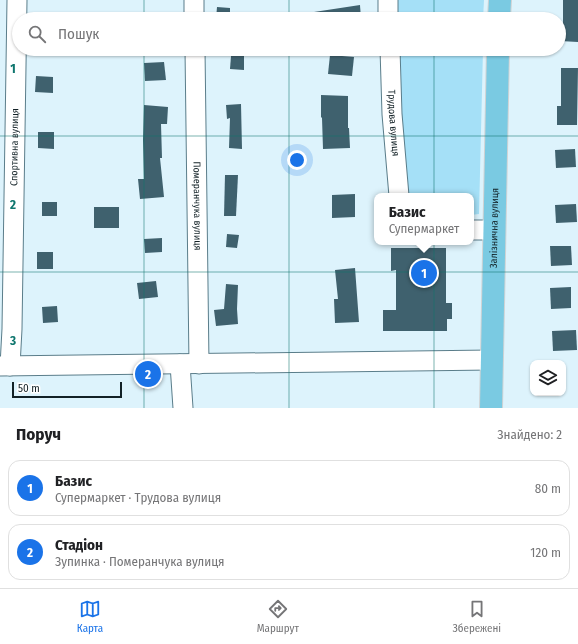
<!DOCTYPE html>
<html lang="uk">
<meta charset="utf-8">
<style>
:root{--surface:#fff;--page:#f2f2f2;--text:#202124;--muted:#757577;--line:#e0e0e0;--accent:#1a73e8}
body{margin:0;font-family:"Fira Sans Condensed",sans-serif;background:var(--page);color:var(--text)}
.controls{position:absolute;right:12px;bottom:12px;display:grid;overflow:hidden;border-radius:8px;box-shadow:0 1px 3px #0004}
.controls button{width:36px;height:36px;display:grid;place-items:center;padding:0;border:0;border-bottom:1px solid var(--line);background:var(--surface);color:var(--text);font:20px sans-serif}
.scale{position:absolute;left:12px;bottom:10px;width:110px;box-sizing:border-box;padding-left:4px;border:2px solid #122126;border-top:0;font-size:11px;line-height:14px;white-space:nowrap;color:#122126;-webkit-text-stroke:3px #fff;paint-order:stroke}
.you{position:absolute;left:297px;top:160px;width:14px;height:14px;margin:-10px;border:3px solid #fff;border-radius:50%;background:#1a73e8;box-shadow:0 0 0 6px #1a73e833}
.badge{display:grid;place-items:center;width:26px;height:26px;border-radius:50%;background:var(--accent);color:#fff;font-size:13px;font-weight:700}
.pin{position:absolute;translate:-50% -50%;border:2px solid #fff;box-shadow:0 1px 4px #0006}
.popup{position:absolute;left:374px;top:193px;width:100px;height:52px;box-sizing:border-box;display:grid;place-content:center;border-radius:8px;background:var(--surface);filter:drop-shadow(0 1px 3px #0005);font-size:13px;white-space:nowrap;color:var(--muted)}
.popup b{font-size:15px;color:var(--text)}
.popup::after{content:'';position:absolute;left:50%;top:100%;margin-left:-8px;border:8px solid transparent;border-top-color:var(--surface)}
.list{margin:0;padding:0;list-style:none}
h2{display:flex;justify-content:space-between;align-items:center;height:52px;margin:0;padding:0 16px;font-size:17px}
h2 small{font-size:13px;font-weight:400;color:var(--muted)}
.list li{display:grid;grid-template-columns:26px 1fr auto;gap:12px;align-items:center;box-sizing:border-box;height:56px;margin:0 8px 8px;padding:0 8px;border:1px solid var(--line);border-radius:12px}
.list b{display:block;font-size:15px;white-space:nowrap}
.list p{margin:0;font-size:13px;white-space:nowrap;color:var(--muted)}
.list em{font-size:13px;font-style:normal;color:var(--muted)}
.icon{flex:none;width:22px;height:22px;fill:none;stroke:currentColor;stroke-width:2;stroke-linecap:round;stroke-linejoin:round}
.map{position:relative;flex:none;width:578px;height:408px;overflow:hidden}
.search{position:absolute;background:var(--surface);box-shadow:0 1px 3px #0004;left:12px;right:12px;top:12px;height:44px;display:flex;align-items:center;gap:10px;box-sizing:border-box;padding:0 14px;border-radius:22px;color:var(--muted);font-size:15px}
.sheet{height:180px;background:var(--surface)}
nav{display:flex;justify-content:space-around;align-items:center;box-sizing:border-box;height:56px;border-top:1px solid var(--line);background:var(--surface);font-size:11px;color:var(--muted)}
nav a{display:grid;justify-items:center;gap:2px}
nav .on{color:var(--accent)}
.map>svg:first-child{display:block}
.green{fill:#a5e0f7}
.building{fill:#3f616e}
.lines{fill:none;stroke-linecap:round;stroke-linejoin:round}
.minor-casing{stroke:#5a7d8a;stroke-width:21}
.major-casing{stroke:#d0d3d4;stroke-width:24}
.minor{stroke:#fff;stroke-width:19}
.major{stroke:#7acae2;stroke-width:22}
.grid{fill:none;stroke:#0f766e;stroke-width:1;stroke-opacity:0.55}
.labels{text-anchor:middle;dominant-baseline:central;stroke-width:4;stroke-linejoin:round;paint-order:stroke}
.street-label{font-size:10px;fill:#122126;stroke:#fff}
.grid-label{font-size:13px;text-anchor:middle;font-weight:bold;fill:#0f766e;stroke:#fff;stroke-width:4;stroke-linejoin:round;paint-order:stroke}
</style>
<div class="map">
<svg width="578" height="408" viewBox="0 0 578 408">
<rect width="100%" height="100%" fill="#ddf3fc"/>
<g class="green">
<polygon points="394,0 484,0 483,19 395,19"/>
<polygon points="397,49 483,49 479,214 471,215 471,196 406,196"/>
</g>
<g class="building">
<polygon points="563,0 578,0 578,42 560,41 561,25 563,25"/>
<polygon points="360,5 361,19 314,19 314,12"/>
<polygon points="217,7 230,8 230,19 216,19"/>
<polygon points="330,55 354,57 352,76 328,74"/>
<polygon points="231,56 244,56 244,70 230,69"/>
<polygon points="164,62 166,80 145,81 144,63"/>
<polygon points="561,68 578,68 577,125 557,125 557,106 561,106"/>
<polygon points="36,76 53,77 53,93 35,92"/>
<polygon points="321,95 348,96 348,128 349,128 350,148 323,149 322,118 321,117"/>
<polygon points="241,104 242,149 229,148 230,118 227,119 226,105"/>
<polygon points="144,105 168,107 167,124 161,124 162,158 160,158 164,197 140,199 138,179 144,179 143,140"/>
<polygon points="38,132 54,132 54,149 38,148"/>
<polygon points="575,149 576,167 556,168 555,150"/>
<polygon points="225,175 238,175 236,216 224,216"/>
<polygon points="355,194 355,217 332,218 332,195"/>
<rect x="42" y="202" width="15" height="14"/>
<polygon points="576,204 577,222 556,223 555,205"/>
<rect x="94" y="207" width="25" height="21"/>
<polygon points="227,234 239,235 237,248 226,247"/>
<polygon points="162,238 162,252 145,253 144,239"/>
<polygon points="550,246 571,246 572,265 551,266"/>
<polygon points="391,248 446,248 446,303 452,303 452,319 447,319 447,331 383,331 383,310 396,310 396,270 391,271"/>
<rect x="37" y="252" width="16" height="17"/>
<polygon points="355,268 359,322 335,323 334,299 338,299 335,270"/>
<polygon points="156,281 158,297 139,299 137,283"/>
<polygon points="226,284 238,285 237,309 238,324 216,326 214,310 224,309"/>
<polygon points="571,287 571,308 551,309 550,288"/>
<polygon points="57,306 58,322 43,323 42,307"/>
<polygon points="576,330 577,350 553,351 552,331"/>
</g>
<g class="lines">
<defs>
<g id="minor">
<polyline points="194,0 194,19"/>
<polyline points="388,0 388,19"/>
<path id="s1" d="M195,49L199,364"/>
<path id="s2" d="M390,49L392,114L399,196"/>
<polyline points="471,230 494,230"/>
<polyline points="180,364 183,408"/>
<polyline points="0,366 491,360"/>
<path id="s3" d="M10,366L12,329L17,0"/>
</g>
<g id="major">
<polyline points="499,19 500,0"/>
<path id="s4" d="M491,408L498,49"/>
</g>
</defs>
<use href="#minor" class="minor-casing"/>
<use href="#major" class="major-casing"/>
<use href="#minor" class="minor"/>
<use href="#major" class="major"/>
</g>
<path class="grid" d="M144,0V19M289,0V19M434,0V19M144,49V408M289,49V408M434,49V408M0,136H578M0,272H578"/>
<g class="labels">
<g class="street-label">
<text stroke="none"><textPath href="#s2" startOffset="74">Трудова вулиця</textPath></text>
<text stroke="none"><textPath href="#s3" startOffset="219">Спортивна вулиця</textPath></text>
<text stroke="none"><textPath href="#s1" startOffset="157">Померанчука вулиця</textPath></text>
<text stroke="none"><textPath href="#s4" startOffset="180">Залізнична вулиця</textPath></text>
</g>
</g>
<g class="grid-label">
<text x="13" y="73">1</text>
<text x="13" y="209">2</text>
<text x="13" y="345">3</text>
</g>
</svg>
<div class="controls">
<button><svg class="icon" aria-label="layers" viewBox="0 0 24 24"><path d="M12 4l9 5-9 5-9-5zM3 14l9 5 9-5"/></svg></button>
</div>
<div class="scale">50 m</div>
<div class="you"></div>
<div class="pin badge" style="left:424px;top:273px">1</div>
<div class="popup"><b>Базис</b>Супермаркет</div>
<div class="pin badge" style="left:148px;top:374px">2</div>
<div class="search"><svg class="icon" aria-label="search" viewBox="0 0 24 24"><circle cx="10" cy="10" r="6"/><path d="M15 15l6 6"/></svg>Пошук</div>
</div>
<section class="sheet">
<h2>Поруч<small>Знайдено: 2</small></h2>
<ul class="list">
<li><span class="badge">1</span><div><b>Базис</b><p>Супермаркет · Трудова вулиця</p></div><em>80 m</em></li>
<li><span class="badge">2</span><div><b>Стадіон</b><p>Зупинка · Померанчука вулиця</p></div><em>120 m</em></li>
</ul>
</section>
<nav>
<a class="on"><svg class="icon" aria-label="map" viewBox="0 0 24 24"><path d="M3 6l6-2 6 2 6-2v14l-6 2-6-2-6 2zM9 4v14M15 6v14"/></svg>Карта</a>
<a><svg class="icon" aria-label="directions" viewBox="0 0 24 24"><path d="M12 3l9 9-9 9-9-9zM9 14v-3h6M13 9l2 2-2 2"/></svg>Маршрут</a>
<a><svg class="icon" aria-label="saved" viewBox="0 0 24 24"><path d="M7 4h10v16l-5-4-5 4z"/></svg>Збережені</a>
</nav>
